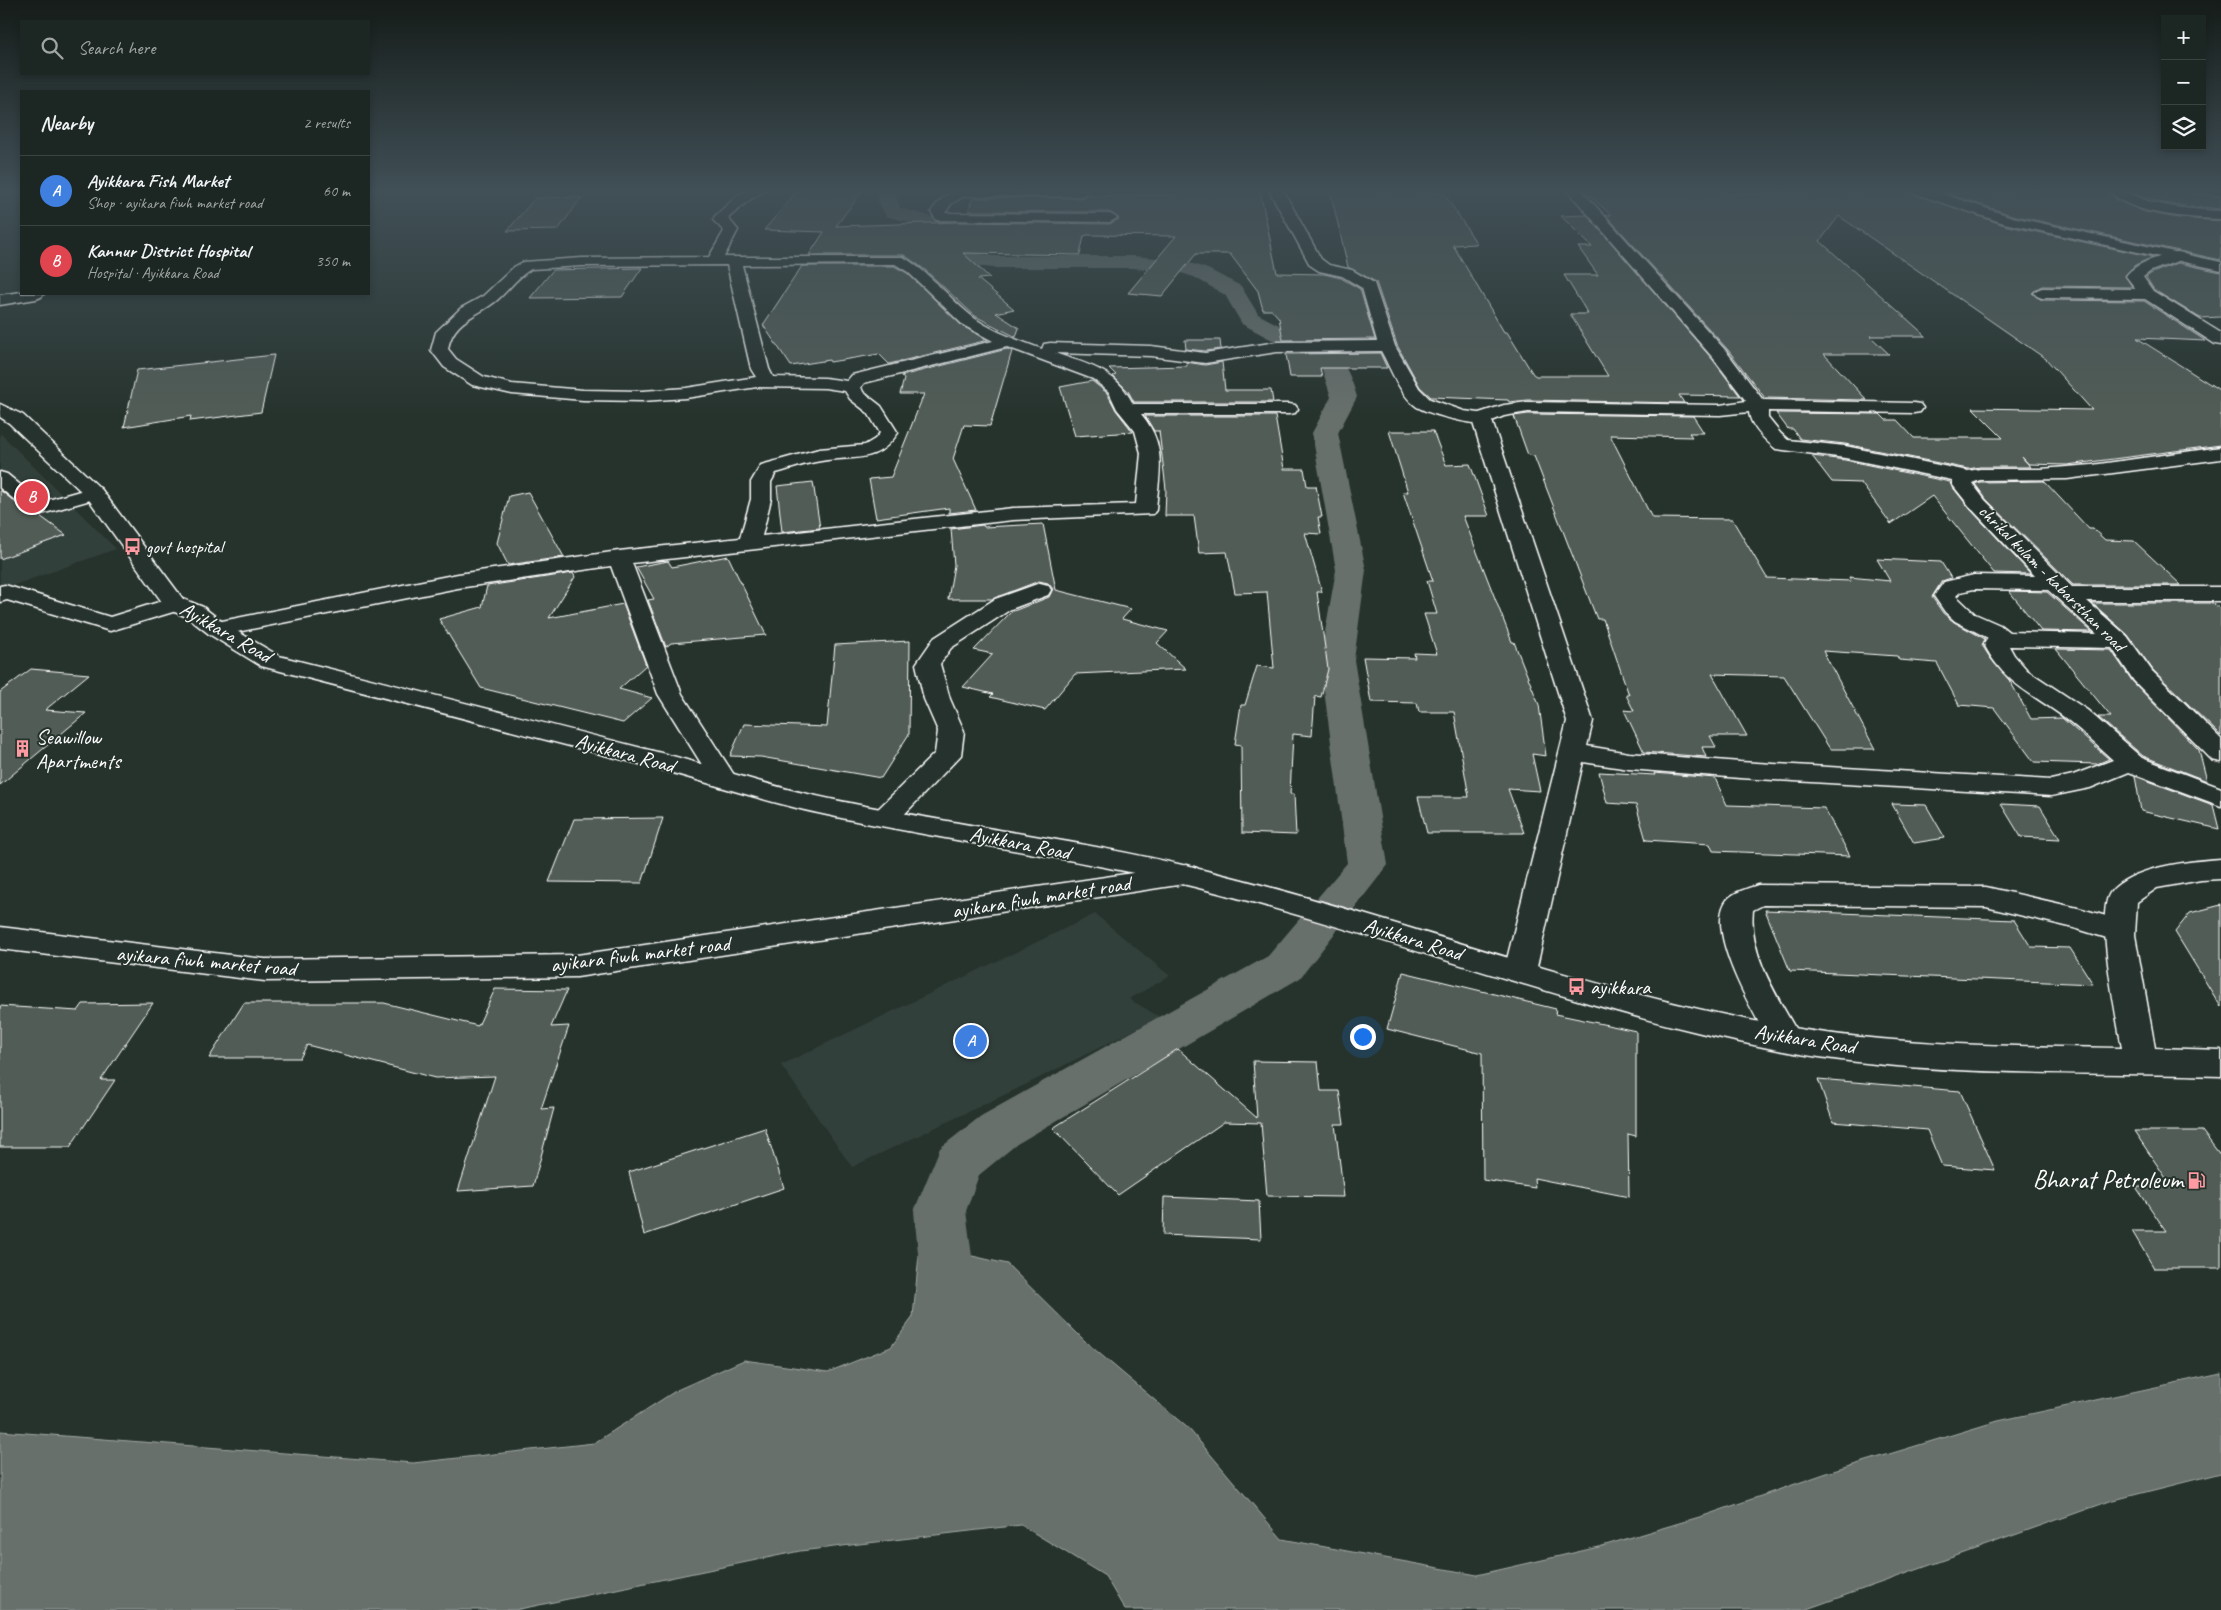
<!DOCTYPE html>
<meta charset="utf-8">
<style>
:root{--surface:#1c2622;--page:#29322f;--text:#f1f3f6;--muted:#a0a5a5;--line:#3a4340;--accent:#ff9aa2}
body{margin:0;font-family:Caveat,sans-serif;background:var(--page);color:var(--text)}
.controls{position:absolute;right:15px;top:15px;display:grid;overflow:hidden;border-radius:0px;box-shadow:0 2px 8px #0003}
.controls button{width:45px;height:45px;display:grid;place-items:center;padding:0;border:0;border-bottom:1px solid var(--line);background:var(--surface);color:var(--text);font:25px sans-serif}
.you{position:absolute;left:1362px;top:1036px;width:18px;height:18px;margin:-12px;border:4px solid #fff;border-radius:50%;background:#1a73e8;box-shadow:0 0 0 8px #1a73e833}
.badge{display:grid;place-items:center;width:32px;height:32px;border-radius:50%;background:var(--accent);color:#fff;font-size:16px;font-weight:700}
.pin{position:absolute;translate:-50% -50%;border:2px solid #fff;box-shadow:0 1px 5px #0006}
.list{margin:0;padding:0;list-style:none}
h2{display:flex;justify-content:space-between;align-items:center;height:65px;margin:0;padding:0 20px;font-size:21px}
h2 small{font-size:16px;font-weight:400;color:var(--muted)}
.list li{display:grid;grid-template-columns:32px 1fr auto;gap:15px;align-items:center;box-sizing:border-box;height:70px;padding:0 20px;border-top:1px solid var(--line)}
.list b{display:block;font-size:19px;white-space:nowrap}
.list p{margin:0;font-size:16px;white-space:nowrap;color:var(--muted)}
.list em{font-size:16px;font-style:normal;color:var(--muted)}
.icon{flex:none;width:28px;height:28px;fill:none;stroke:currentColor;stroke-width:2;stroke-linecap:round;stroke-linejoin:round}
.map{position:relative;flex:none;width:2221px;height:1610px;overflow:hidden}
.search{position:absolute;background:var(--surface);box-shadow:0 2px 8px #0003;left:20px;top:20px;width:350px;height:55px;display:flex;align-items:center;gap:12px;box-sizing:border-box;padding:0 18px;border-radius:0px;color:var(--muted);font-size:19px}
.panel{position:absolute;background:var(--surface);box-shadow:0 2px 8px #0003;left:20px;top:90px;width:350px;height:205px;border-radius:0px}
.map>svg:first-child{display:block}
.built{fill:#333f3a}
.water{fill:#67706c;stroke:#a4a9a7}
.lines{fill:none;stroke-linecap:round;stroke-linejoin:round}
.canal{fill:#67706c;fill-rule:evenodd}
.building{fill:#515c57;stroke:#fff}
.street-casing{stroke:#fff;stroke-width:3}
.secondary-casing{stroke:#fff;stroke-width:3}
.street{fill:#26332d;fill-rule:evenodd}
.secondary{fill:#26332d;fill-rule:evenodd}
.labels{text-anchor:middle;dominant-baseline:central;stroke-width:4;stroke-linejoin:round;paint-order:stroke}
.far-poi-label{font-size:18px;fill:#fff;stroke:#26332d;text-anchor:start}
.far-street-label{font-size:18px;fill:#fff;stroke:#26332d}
.street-label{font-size:21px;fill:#fff;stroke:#26332d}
.poi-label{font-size:21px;fill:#fff;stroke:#26332d;text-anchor:start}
.near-poi-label{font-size:25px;fill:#fff;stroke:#26332d;text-anchor:end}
</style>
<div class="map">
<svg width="2221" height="1610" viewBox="0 0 2221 1610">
<rect width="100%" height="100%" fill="#26332d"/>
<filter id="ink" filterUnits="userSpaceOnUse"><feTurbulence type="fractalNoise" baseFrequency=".02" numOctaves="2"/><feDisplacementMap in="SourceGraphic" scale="10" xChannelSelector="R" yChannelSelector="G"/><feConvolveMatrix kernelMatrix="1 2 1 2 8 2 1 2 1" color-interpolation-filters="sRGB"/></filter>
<g filter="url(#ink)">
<g class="built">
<polygon points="0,433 116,549 0,590"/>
<polygon points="1095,914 1170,976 1129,999 1160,1017 1027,1084 852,1167 781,1065"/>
</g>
<polygon class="water" points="920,1244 1007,1264 1087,1343 1189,1429 1282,1539 1477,1575 1599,1547 1706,1515 1827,1473 1998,1421 2221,1373 2221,1473 2110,1501 1804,1610 1125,1610 1105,1576 1021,1525 800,1551 515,1610 0,1610 0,1431 413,1463 594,1443 677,1390 744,1360 828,1372 891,1347 913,1317"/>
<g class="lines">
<g class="canal">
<polygon points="876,190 894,190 900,208 944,220 947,224 952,250 995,256 1133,256 1181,260 1208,269 1241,286 1258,314 1296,334 1300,339 1296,344 1288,346 1280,344 1242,324 1225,295 1194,277 1178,272 1133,268 995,268 964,265 935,258 932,254 928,227 886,216 878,201"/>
<path d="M1314,344C1341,351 1350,372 1357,397L1338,433L1366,570L1354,660L1388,865L1300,978L1017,1144L979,1175L966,1211L973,1264L990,1299L981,1316L962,1324L943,1316L919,1264L914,1211L940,1148L981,1116L1268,956L1347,863L1320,660L1336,570L1312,433L1331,397L1321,366L1306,356L1302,351L1306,346Z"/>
</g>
</g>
<g class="building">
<polygon points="798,190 863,190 836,226 960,222 1110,224 1119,219 1110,212 968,211 973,198 1081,198 1085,196 1178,195 1177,191 1260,191 1277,273 1324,274 1341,278 1360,289 1375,339 1283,340 1279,318 1272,310 1263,310 1258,291 1230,254 1196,254 1162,296 1128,293 1176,236 1087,235 1084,236 1080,255 963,253 990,278 978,279 1014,309 996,313 1019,328 1016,337 975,316 924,269 904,255 809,255 824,232 764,230"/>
<polygon points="1330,190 1444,193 1477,244 1453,245 1504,332 1507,332 1533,374 1536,376 1608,376 1570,314 1588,314 1564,275 1598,275 1578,247 1592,247 1561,216 1587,215 1713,360 1740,396 1679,395 1684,403 1528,400 1509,402 1508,400 1431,397 1420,387 1397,345 1376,282 1348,267"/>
<polygon points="1584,190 1722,190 1727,194 1910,192 2004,225 2153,257 2135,265 2125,275 2132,287 2042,286 2032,293 2042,300 2144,301 2206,341 2137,338 2221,391 2221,445 2067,465 2028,464 2022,457 2031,467 1980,467 1968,469 1845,444 1800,439 1793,429 1788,429 1776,413 1880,414 1886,420 1897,420 1914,438 2003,438 1973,408 2092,410 2046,359 1839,216 1820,241 1926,336 1870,336 1889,354 1824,354 1867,400 1765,398 1728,350 1606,215 1611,215"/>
<polygon points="2009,190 2107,190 2117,200 2145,212 2178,218 2221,221 2221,260 2012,215 1945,193 2009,193"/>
<polygon points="2124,190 2188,190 2190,193 2221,196 2221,209 2163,203"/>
<polygon points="582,197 558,230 507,231 535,198"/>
<polygon points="2178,263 2221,272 2221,317 2200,318 2154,290 2146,277 2152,273"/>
<polygon points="802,266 894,266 907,273 962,326 988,340 889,364 879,354 830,362 829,360 791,366 763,325"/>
<polygon points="642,268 622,297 530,298 553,270"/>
<polygon points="1185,340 1220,340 1221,349 1205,351 1186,349"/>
<polygon points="1007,349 1012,351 990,426 964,425 953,459 976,510 949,513 949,508 876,518 869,479 891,477 924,394 900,394 904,379 901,376"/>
<polygon points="1380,353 1387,368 1320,368 1322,377 1290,377 1286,354"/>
<polygon points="274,355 261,412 190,421 191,416 124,427 137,370"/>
<polygon points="1186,362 1205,365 1222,362 1225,390 1271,390 1273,402 1134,402 1128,391 1113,376 1116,375 1109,368 1187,366"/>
<polygon points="1092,381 1107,393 1116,410 1133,432 1075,436 1060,387"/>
<polygon points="1528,414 1693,416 1704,433 1689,433 1692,437 1610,435 1652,518 1732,519 1767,578 1851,581 1849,577 1890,581 1877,559 1941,562 1951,578 1942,581 1932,597 1943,613 1954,622 1985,639 1982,645 1991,659 2010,681 2031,719 2062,718 2109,759 2097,764 2034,762 1994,708 1959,705 1937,663 1899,660 1897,656 1823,651 1875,749 1830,749 1784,676 1712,674 1747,736 1710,736 1716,747 1702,747 1706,757 1644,752 1624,710 1634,711 1626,695 1629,695 1603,619 1597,619 1534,456 1528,455 1514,416"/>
<polygon points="1145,416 1275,416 1284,469 1304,469 1307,486 1316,486 1322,517 1318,517 1321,534 1305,533 1322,592 1317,592 1328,669 1321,697 1315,696 1312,736 1293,734 1290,794 1294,794 1296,835 1242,833 1241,745 1235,744 1241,705 1245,705 1257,666 1274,668 1267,592 1235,593 1227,552 1199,553 1194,516 1165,516 1166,489 1159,431 1154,431"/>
<polygon points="1389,431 1433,431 1446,465 1470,464 1489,516 1463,516 1512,642 1514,642 1539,705 1546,756 1532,754 1540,791 1508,789 1524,833 1427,833 1418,797 1469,797 1454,712 1419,712 1417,703 1371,702 1363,657 1415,658 1414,653 1437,654 1424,614 1437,614 1427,581 1433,581 1403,492 1408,492"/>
<polygon points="1812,456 1845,460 1950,482 1951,485 1970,509 2031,574 1994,573 1932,496 1891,524 1861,483 1832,482"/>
<polygon points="2044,481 2089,529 2093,529 2105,540 2134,541 2181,585 2073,585 1986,499 1975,484 1980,482"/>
<polygon points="813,482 820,528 782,532 777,486"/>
<polygon points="0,490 30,514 40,516 66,535 0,559"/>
<polygon points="528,492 564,557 508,565 497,543 509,496"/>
<polygon points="1043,524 1056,590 1131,609 1122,619 1168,631 1157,643 1186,669 1075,674 1045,710 990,697 993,694 963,687 993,654 974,650 1011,612 1049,597 1053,589 1048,583 1039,581 992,599 948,599 954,565 951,529 983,525 984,527"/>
<polygon points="728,556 766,635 671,643 666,647 648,600 654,599 636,567 668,561 672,567"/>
<polygon points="573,573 575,577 549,618 623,604 646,665 619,689 652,698 623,723 481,688 439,619 482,607 487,586"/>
<polygon points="2009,591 2047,592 2092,632 2041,631"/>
<polygon points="2092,603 2213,603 2221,610 2221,736 2153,670 2128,635"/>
<polygon points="910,641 909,734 881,778 761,757 730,756 744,724 827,727 835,645"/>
<polygon points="2056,649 2111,650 2133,682 2199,750 2207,781 2143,756 2098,717 2111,717"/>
<polygon points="31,669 89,674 45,710 86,713 0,785 0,692"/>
<polygon points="1599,772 1655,775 1654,773 1715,778 1727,805 1824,808 1850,856 1713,851 1710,844 1646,840 1636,805 1607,803"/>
<polygon points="2135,776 2213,805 2219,829 2141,811"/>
<polygon points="1892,804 1926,805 1945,838 1914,843"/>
<polygon points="2001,804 2040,806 2060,839 2021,837"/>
<polygon points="663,818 642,883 549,882 574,819"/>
<polygon points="2221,905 2221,1007 2175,932 2190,913"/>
<polygon points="1765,910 2014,920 2031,947 2070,948 2093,984 1790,971"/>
<polygon points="1403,972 1556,1009 1555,1014 1636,1031 1636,1136 1628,1134 1629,1197 1534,1178 1535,1188 1483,1180 1482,1053 1387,1029"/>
<polygon points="495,989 567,990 551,1027 569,1026 541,1109 554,1108 533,1186 458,1191 495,1076 435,1078 307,1045 300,1058 209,1058 244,1003 384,1003 478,1026"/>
<polygon points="153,1003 101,1080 115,1080 70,1147 0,1147 0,1006 78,1011 83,1004"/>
<polygon points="1178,1049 1257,1118 1253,1061 1318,1062 1321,1091 1339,1091 1344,1124 1335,1124 1344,1197 1267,1196 1261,1123 1224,1122 1118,1195 1053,1128"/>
<polygon points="1818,1079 1960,1091 1995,1170 1942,1166 1927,1130 1833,1122"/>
<polygon points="765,1128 784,1188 644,1235 629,1172"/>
<polygon points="2134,1131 2202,1131 2221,1156 2221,1268 2154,1268 2132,1231 2166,1231 2136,1187 2172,1187"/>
<polygon points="1164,1197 1259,1201 1261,1239 1163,1235"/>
</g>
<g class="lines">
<defs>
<g id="street">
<path d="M749,190H766L748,201L728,218L738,230L724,257H903C931,273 949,299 974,318C994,332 1020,341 1042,349L1044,344L1050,343L1151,346L1205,353L1277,342L1377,341L1362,288L1342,276L1319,271L1310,265L1269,190H1283L1321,259L1329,265L1352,270L1374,283L1395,346L1419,388L1430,399L1464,411L1479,413L1504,405L1528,402L1720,405L1746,401L1714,359L1567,190H1581L1726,351L1763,400L1914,403L1920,404L1923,408L1920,412L1914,413L1768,411V418L1781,434L1788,440L1845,446L1968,471L1980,469H2041L2092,465L2221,447V459L2067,479L1980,480L1972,483L1985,500L2072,587H2221V601H2087L2127,636L2152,671L2221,739V762L2212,760L2134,681L2112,648L2009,646L2014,655L2027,670L2087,710L2142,758L2221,788V806L2129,772L2090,788L2051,796L1740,778L1629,769L1583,762L1536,971L1531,979L1520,982L1509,979L1504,971L1567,721L1473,423C1459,421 1429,414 1417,407C1400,395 1391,369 1381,351L1277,352L1205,363L1151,356L1055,353C1088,365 1116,369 1133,404H1289L1295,405L1298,409L1295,413L1289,414H1141C1168,446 1159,472 1156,510L1153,514L1013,520L632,563L682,694L736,778L732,784L723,786L714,784L658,694L611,566L458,588L217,636L209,634L205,629L209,624L217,622L458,574L619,551L740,538L751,499V482L761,465L819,449L865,445L875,439L880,433L868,413L850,399L845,391L825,388L757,387L686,398L642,401L583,400L512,394L472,385L444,367L431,350L436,332L461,308L483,296L514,267L523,262L582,258L709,257L724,231L713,220L715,216L738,195ZM895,264L908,272L963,325L993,341L852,375L847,381L825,378L773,377L769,369L742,265ZM727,265L751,369L756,377L686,388L642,391L583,390L512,384L484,377L456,359L448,349C453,320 476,317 496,301C508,291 517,277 531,269L582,266ZM1007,347L1093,379L1109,392L1117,409L1135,431L1141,453L1136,504L1013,508L762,536L771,499V482L776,473C791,469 806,463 821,461C855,455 876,465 898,433L881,406L863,392L861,387L864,383ZM1528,412L1720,415L1749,412C1750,426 1765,440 1776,449L1845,458L1952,480V484L1971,508L2035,576L1974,575L1944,582L1934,596L1945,612L1955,621L1988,638L1984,644C2005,686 2035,694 2069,721C2084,733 2098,747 2113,760L2073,775L2051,780L1740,762L1629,753L1587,746L1593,721L1492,421L1504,416ZM1974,589L2048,590L2097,634L2009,632L2000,625L1975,614L1956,596L1960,592Z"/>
<path d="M957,190H1086L1088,192L1081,196H965L952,203L945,213L1110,214L1117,218L1110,222L936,220L931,212C938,201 945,195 957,190Z"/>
<path d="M2109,190C2129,190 2136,198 2154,203C2176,208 2199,210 2221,211V219C2192,218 2128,215 2109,190Z"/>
<path d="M2178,252L2183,253L2185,256L2183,259L2151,271L2143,277L2153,291L2221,333V345L2215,344L2145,299L2042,298L2037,296L2034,293L2037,290L2042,288L2136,289L2126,276C2136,262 2162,256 2178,252Z"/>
<polygon points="21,292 21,294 44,294 41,297 36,299 0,305 0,295"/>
<polygon points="0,472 7,474 41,502 94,487 101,489 104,493 101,497 38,515 31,513 0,488"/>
<polygon points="1040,583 1048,585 1051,590 1048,595 1011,609 951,648 940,664 950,699 964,731 961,755 896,823 886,826 876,823 872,817 876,811 935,753 938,731 924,699 916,664 934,638 995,599"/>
<polygon points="5,585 110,617 175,597 183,599 186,604 183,609 110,631 7,600 0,602 0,586"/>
<polygon points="1187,865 1197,868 1202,875 1197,882 577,977 265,981 0,949 0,927 265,959 577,955"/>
<path d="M1758,885L1986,887L2078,908L2131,923L2135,931L2131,939L2120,942L2074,928L1986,907L1763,905L1753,910C1748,956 1780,1000 1801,1039L1797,1048L1785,1051L1773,1048C1757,1019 1703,930 1727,900C1733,892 1749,888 1758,885Z"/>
</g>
<g id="secondary">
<polygon points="1911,190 1931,190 2012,217 2221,262 2221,270 2004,223 1913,193"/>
<path d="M0,404L23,415L101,489L183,599L203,607L225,624L279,656C407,688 536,721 665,754C714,767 762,784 812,795C941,824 1074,838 1203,870C1397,917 1584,991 1781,1026C1893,1046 2008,1046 2122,1048C2117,1019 2095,914 2110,893C2129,867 2191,861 2221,859V879L2201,880L2157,888L2137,902L2135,935L2155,1048L2221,1050V1076C2074,1071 1923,1078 1778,1050C1579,1011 1390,936 1195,887C1070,856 943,841 818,813C759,800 701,780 643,765C516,732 389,699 261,666L209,634L187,617L167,609L87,497L9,423L0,417Z"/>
</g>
</defs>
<use href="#street" class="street-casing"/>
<use href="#secondary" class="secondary-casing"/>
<use href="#street" class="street"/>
<use href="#secondary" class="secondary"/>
</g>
</g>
<linearGradient id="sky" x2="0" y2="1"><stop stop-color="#151c19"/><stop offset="0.46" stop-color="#415057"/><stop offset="1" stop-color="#415057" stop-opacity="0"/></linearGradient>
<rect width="2221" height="415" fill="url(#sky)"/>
<defs>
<symbol id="bus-bare" viewBox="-9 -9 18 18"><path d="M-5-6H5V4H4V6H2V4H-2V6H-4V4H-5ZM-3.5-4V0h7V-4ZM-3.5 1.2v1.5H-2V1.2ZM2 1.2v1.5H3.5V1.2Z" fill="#ff9aa2" stroke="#26332d" stroke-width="2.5" paint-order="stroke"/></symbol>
<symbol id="building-bare" viewBox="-9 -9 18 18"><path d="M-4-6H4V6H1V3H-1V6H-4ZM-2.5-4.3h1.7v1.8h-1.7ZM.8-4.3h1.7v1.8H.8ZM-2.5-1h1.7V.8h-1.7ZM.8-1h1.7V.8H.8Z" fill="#ff9aa2" stroke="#26332d" stroke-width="2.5" paint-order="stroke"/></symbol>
<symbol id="fuel-bare" viewBox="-9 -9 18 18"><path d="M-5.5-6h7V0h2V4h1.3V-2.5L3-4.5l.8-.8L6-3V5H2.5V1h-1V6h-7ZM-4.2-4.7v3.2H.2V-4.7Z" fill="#ff9aa2" stroke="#26332d" stroke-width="2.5" paint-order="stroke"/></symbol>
</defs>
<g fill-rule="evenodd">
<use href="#bus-bare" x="120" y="534" width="25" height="25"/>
<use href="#building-bare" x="10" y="736" width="25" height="25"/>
<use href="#bus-bare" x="1564" y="974" width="25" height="25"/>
<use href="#fuel-bare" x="2184" y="1168" width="25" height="25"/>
</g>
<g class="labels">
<g class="far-poi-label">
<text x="146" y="547">govt hospital</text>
</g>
<g class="far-street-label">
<text transform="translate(2052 578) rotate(45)">chrikal kulam - kabarsthan road</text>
</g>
<g class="street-label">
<text transform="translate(226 632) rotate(30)">Ayikkara Road</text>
<text transform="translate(625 753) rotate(15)">Ayikkara Road</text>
<text transform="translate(1020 843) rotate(11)">Ayikkara Road</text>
<text transform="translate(1041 897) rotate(-9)">ayikara fiwh market road</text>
<text transform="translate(1413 939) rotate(17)">Ayikkara Road</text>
<text transform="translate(640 954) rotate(-7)">ayikara fiwh market road</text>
<text transform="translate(206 961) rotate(5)">ayikara fiwh market road</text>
<text transform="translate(1805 1039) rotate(9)">Ayikkara Road</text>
</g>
<g class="poi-label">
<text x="36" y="737">Seawillow<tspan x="36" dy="24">Apartments</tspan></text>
<text x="1590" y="987">ayikkara</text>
</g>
<g class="near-poi-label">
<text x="2183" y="1180">Bharat Petroleum</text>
</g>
</g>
</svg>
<div class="controls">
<button>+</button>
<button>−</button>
<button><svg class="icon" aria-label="layers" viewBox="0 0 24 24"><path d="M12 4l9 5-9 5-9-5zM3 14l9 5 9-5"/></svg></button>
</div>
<div class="you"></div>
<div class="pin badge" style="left:971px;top:1041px;background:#3f7fe0">A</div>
<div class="pin badge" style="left:32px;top:497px;background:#e0444e">B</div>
<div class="search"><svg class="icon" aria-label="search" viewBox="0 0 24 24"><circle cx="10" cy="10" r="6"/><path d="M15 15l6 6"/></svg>Search here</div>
<section class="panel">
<h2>Nearby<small>2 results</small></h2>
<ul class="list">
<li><span class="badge" style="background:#3f7fe0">A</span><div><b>Ayikkara Fish Market</b><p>Shop · ayikara fiwh market road</p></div><em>60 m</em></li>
<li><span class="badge" style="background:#e0444e">B</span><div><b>Kannur District Hospital</b><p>Hospital · Ayikkara Road</p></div><em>350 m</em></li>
</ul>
</section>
</div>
